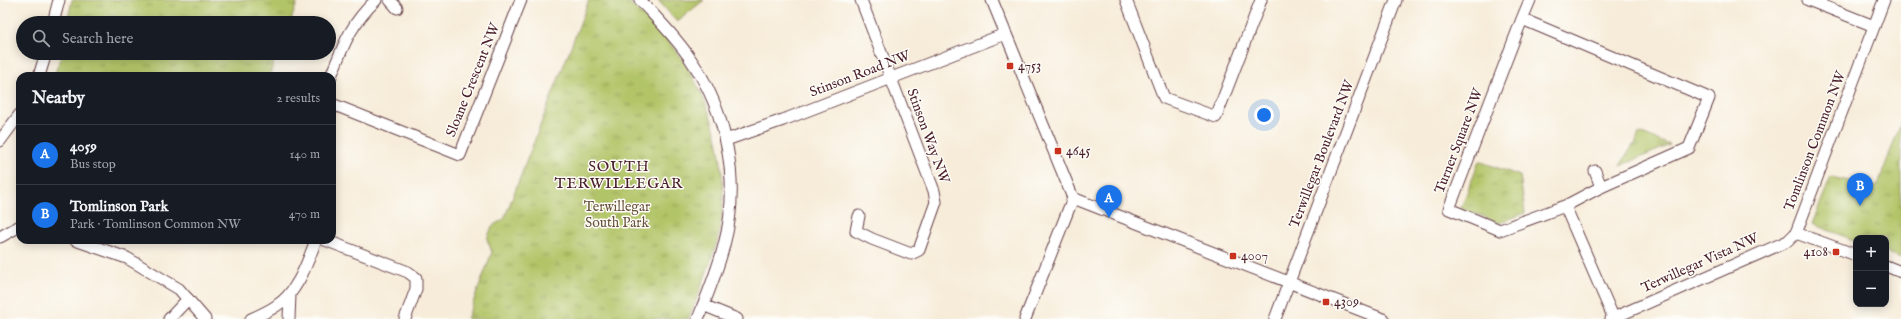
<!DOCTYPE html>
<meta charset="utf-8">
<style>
:root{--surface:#171b24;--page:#20242c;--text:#f1f3f6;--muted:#9ea1a6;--line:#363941;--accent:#1a73e8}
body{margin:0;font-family:"IM FELL English",serif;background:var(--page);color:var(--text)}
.controls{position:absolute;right:12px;bottom:12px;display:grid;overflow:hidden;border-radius:8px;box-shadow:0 2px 10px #0003}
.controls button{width:36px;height:36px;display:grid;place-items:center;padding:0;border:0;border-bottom:1px solid var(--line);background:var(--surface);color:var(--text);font:20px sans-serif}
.you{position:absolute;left:1264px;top:115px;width:14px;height:14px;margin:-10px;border:3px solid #fff;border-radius:50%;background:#1a73e8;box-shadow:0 0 0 6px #1a73e833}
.badge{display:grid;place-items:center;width:26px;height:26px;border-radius:50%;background:var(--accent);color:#fff;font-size:13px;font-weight:700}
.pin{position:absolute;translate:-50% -33px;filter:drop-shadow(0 1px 2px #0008)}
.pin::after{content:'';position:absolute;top:21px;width:14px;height:12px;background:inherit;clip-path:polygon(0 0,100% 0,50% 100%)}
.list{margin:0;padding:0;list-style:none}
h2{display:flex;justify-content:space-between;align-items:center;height:52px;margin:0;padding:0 16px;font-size:17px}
h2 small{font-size:13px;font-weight:400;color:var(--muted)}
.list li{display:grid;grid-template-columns:26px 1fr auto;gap:12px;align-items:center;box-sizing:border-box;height:60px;padding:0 16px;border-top:1px solid var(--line)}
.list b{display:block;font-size:15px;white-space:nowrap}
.list p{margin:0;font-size:13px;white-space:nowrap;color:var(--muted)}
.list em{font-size:13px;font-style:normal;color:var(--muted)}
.icon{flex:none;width:22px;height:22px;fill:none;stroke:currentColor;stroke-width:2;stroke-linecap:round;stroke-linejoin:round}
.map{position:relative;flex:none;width:1901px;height:319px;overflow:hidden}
.search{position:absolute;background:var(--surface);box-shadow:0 2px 10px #0003;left:16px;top:16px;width:320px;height:44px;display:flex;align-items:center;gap:10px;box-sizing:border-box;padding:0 14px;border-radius:22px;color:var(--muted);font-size:15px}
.panel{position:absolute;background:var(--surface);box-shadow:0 2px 10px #0003;left:16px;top:72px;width:320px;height:172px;border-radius:12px}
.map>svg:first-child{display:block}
.grass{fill:url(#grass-tufts);stroke:#7e7249}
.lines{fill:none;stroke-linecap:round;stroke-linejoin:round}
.minor-casing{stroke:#643e45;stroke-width:13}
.minor{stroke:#fff;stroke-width:11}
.poi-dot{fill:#c8321e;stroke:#fdfcf7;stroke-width:1.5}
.labels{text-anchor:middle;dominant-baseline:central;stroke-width:3;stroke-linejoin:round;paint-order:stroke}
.poi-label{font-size:14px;fill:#4a1f2b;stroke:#fdfcf7;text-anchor:start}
.street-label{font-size:14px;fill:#4a1f2b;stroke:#fdfcf7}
.park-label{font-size:14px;fill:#69513d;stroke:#fdfcf7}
.neighbourhood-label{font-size:15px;letter-spacing:1px;fill:#4a1f2b;stroke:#fdfcf7}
</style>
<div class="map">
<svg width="1901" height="319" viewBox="0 0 1901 319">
<defs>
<pattern id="grass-tufts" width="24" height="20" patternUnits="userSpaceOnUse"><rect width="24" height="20" fill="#b2c467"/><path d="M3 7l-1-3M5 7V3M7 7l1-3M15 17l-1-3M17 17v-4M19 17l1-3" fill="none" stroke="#939f55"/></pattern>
</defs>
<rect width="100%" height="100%" fill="#fdfcf7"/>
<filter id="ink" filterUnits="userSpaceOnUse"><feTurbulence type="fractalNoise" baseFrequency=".025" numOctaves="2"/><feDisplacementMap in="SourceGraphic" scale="8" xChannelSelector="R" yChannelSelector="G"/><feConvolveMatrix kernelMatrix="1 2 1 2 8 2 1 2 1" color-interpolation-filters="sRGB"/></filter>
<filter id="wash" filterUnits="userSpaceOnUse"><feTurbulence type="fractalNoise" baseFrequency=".012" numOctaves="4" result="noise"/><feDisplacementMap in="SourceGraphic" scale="16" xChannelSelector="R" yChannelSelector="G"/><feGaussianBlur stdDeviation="0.9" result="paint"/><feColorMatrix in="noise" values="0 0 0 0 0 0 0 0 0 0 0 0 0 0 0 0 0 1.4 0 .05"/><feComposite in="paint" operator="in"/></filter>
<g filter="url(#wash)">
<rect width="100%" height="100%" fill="#f7ecd9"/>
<g class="grass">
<polygon points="72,0 298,0 290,23 67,23"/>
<path d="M589,0H627C640,13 654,25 666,39C699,76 718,124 722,173C724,196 723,220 717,242C709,268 698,294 689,319H467L492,252L487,239L492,226L504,219Z"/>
<polygon points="658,0 704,0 677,22"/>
<polygon points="62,53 278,53 269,76 54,76"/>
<polygon points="1901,123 1901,258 1886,252 1886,238 1856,238 1856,241 1812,224 1831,177 1877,187"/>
<polygon points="1639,133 1670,145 1620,166 1633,145 1635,145"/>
<polygon points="1479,161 1520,176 1525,213 1499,223 1461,208"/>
</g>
</g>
<g filter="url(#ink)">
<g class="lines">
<defs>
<g id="minor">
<polyline points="390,0 397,8"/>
<path d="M640,0C657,19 677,38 691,60C727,112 741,183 724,245C718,270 707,295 698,319"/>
<polyline points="992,0 1073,198"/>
<polyline points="1126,0 1164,98 1216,117 1261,0"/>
<polyline points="1808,0 1874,26"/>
<polyline points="1522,19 1709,98 1689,148 1601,187 1565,206 1500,230 1449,209 1522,19 1530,0"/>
<polyline points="53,23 59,0"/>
<polyline points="39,76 46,53"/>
<path d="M331,76C344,44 350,25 376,0"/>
<polyline points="332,104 460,155 521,0"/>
<polyline points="726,140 783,120 1005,34"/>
<polyline points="0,141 20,114"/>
<polyline points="1595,171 1601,187"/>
<polyline points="1073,198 1383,319"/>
<polyline points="1565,206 1614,319"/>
<polyline points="859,216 856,231 872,239 911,254 919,250 936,202 934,191 861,0"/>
<polyline points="0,237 20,226"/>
<polyline points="75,240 127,258 179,289 205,319"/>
<polyline points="325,240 408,272 416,278 416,289 405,319"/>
<polyline points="1856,255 1796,233 1884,0"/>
<polyline points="1886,266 1901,272"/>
<polyline points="703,305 737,319"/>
<polyline points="169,319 188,299"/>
<path d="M251,319C260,315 269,311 276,306C298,292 307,263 316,240"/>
<polyline points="289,319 290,294"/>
<polyline points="1025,319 1073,198"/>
<polyline points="1275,319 1396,0"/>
<polyline points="1611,319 1788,241 1796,233"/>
</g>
</defs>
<use href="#minor" class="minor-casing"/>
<use href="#minor" class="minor"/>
</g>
</g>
<g class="poi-dot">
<rect x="1006" y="62" width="8" height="8" rx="2"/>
<rect x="1054" y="147" width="8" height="8" rx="2"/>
<rect x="1832" y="248" width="8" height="8" rx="2"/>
<rect x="1229" y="252" width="8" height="8" rx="2"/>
<rect x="1322" y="298" width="8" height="8" rx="2"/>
</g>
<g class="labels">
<g class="poi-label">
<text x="1018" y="66">4753</text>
<text x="1066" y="151">4645</text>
<text x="1828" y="252" text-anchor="end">4108</text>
<text x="1241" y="256">4007</text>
<text x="1334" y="302">4309</text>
</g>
<g class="street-label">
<text transform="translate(860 74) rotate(-21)">Stinson Road NW</text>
<text transform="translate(473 80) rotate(-68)">Sloane Crescent NW</text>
<text transform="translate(928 136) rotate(70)">Stinson Way NW</text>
<text transform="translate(1459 141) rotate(-69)">Turner Square NW</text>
<text transform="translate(1815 141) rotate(-69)">Tomlinson Common NW</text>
<text transform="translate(1322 154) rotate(-69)">Terwillegar Boulevard NW</text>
<text transform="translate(1700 263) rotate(-24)">Terwillegar Vista NW</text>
</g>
<g class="park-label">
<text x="617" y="207">Terwillegar<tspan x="617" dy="16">South Park</tspan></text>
</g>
<g class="neighbourhood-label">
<text x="619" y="166">SOUTH<tspan x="619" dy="17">TERWILLEGAR</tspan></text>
</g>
</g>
</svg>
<div class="controls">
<button>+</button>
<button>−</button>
</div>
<div class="you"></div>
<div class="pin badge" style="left:1109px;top:218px">A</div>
<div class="pin badge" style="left:1860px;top:206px">B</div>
<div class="search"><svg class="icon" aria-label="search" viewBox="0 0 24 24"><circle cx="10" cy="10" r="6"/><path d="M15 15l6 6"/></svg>Search here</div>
<section class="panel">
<h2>Nearby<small>2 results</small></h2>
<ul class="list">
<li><span class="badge">A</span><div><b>4059</b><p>Bus stop</p></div><em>140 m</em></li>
<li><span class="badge">B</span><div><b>Tomlinson Park</b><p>Park · Tomlinson Common NW</p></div><em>470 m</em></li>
</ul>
</section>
</div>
